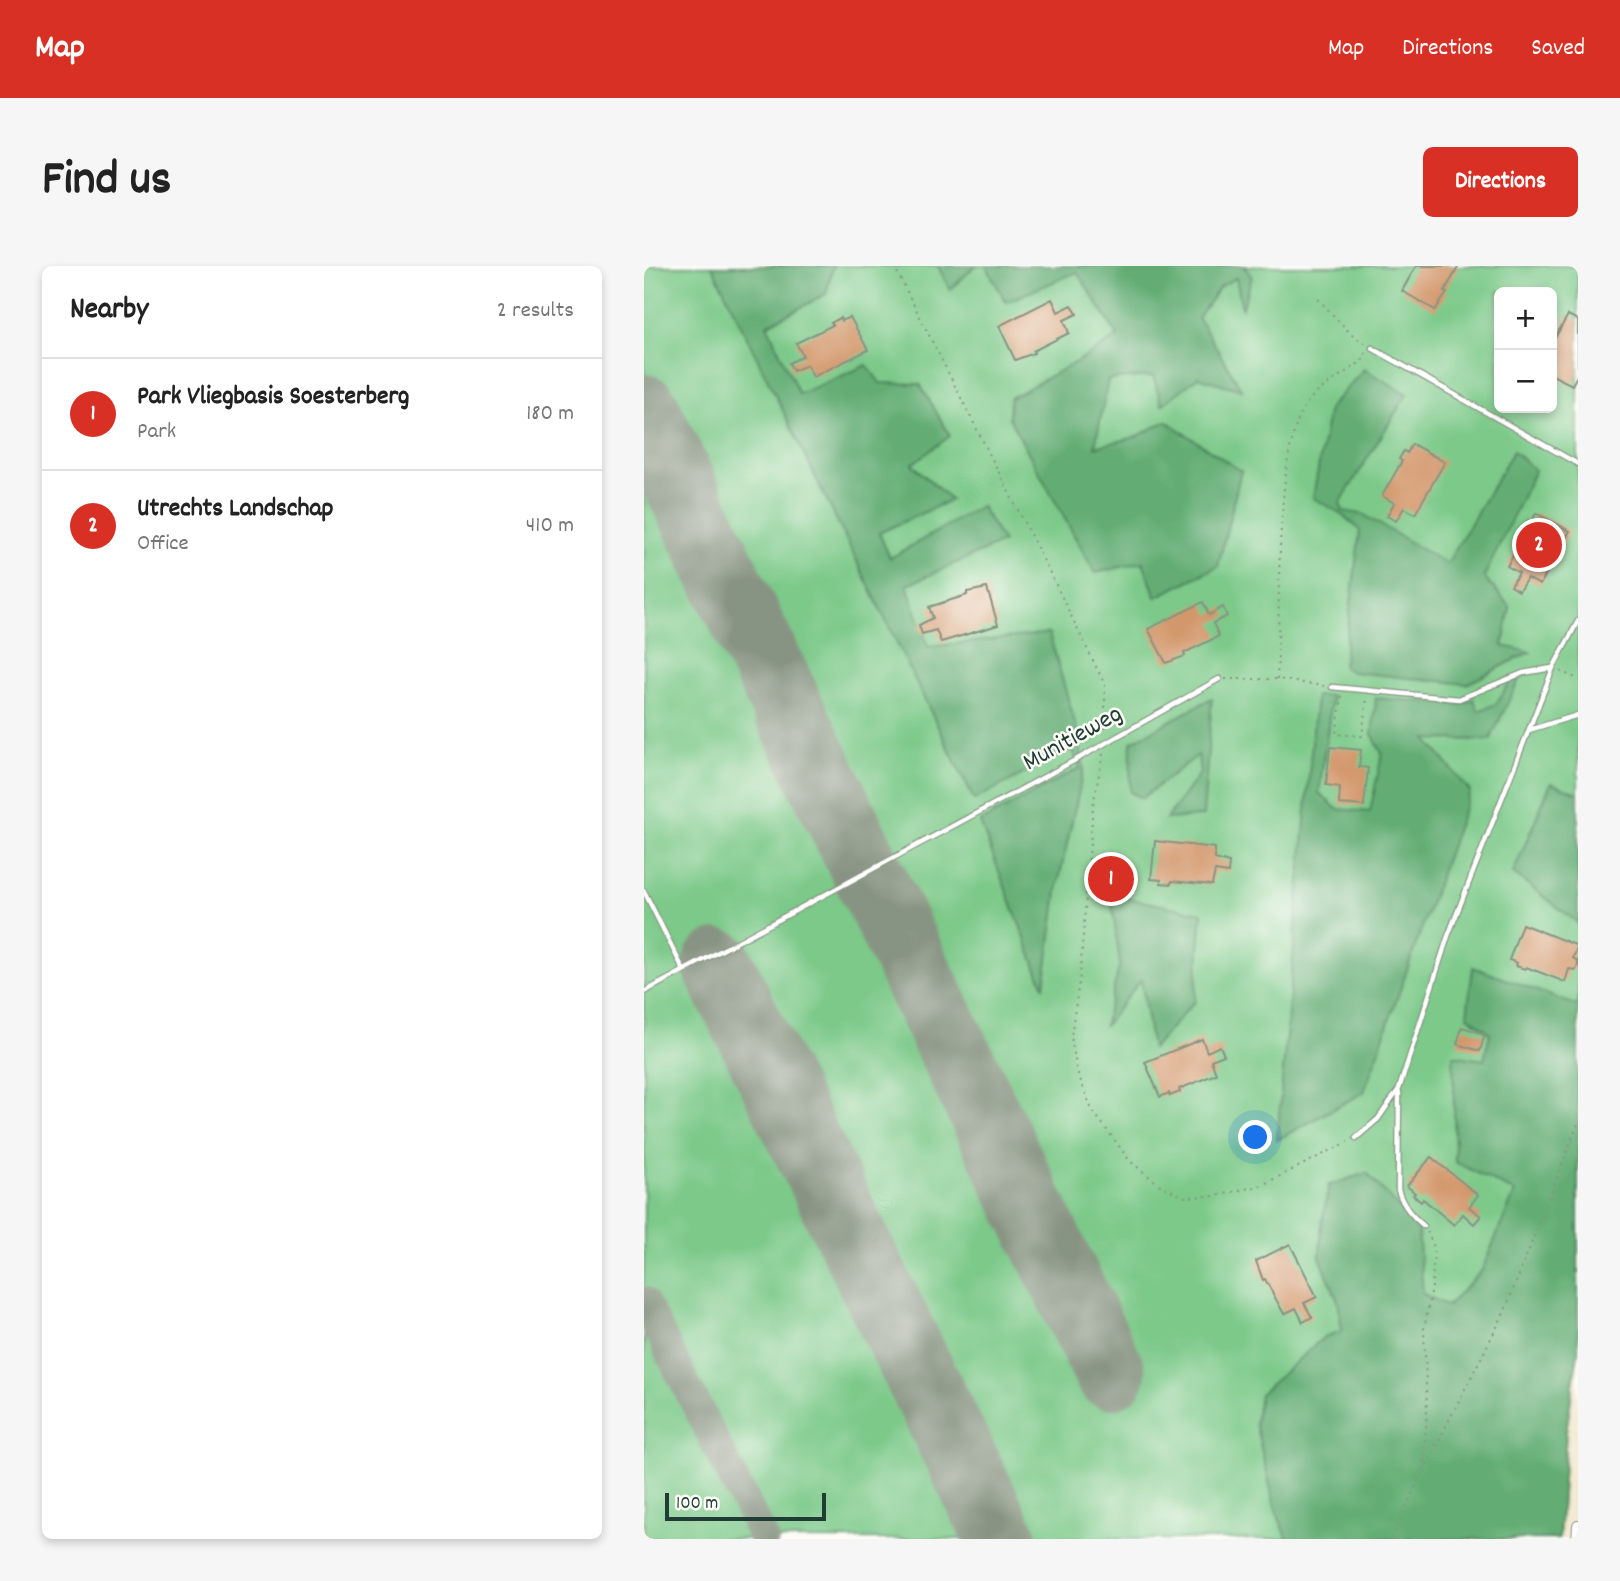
<!DOCTYPE html>
<meta charset="utf-8">
<style>
:root{--surface:#fff;--page:#f6f6f6;--text:#222;--muted:#767676;--line:#e0e0e0;--accent:#d93025}
body{margin:0;font-family:Dekko,sans-serif;background:var(--page);color:var(--text)}
.controls{position:absolute;right:21px;top:21px;display:grid;overflow:hidden;border-radius:10px;box-shadow:0 4px 10px #0003}
.controls button{width:63px;height:63px;display:grid;place-items:center;padding:0;border:0;border-bottom:2px solid var(--line);background:var(--surface);color:var(--text);font:35px sans-serif}
.scale{position:absolute;left:21px;bottom:18px;width:161px;box-sizing:border-box;padding-left:7px;border:4px solid #1f3d34;border-top:0;font-size:19px;line-height:24px;white-space:nowrap;color:#1f3d34;-webkit-text-stroke:5px #fdfcf7;paint-order:stroke}
.you{position:absolute;left:612px;top:872px;width:24px;height:24px;margin:-18px;border:5px solid #fff;border-radius:50%;background:#1a73e8;box-shadow:0 0 0 10px #1a73e833}
.badge{display:grid;place-items:center;width:46px;height:46px;border-radius:50%;background:var(--accent);color:#fff;font-size:23px;font-weight:700}
.pin{position:absolute;translate:-50% -50%;border:4px solid #fff;box-shadow:0 2px 7px #0006}
.list{margin:0;padding:0;list-style:none}
h2{display:flex;justify-content:space-between;align-items:center;height:91px;margin:0;padding:0 28px;font-size:30px}
h2 small{font-size:23px;font-weight:400;color:var(--muted)}
.list li{display:grid;grid-template-columns:46px 1fr auto;gap:21px;align-items:center;box-sizing:border-box;height:112px;padding:0 28px;border-top:2px solid var(--line)}
.list b{display:block;font-size:26px;white-space:nowrap}
.list p{margin:0;font-size:23px;white-space:nowrap;color:var(--muted)}
.list em{font-size:23px;font-style:normal;color:var(--muted)}
.map{position:relative;flex:none;width:934px;height:1273px;overflow:hidden;border-radius:10px}
header{display:flex;align-items:center;gap:42px;box-sizing:border-box;height:98px;padding:0 35px;background:var(--accent);color:#fff}
header strong{font-size:33px}
nav{display:flex;gap:38px;margin-inline-start:auto;font-size:24px}
.intro{display:flex;align-items:center;justify-content:space-between;box-sizing:border-box;height:168px;padding:0 42px}
h1{margin:0;font-size:49px}
.button{padding:18px 32px;border-radius:10px;background:var(--accent);color:#fff;font-size:24px;font-weight:700}
main{display:flex;gap:42px;padding:0 42px}
aside{flex:1;background:var(--surface);border-radius:10px;box-shadow:0 4px 10px #0003}
.map>svg:first-child{display:block}
.green{fill:#7bc989;stroke:#4d835e;stroke-width:2;fill-rule:evenodd}
.forest{fill:#64ad75;stroke:#427554;stroke-width:2}
.lines{fill:none;stroke-linecap:round;stroke-linejoin:round}
.taxiway{stroke:#889483;stroke-width:30}
.runway{stroke:#889483;stroke-width:72}
.building{fill:#d3976c}
.service-casing{stroke:#889483;stroke-width:7}
.minor-casing{stroke:#889483;stroke-width:12}
.path{stroke:#889483;stroke-width:2;stroke-dasharray:2 5;stroke-linecap:butt}
.service{stroke:#fff;stroke-width:4.5}
.minor{stroke:#fff;stroke-width:10}
.labels{text-anchor:middle;dominant-baseline:central;stroke-width:5;stroke-linejoin:round;paint-order:stroke}
.street-label{font-size:26px;fill:#1f3d34;stroke:#fdfcf7}
</style>
<header>
<strong>Map</strong>
<nav><a>Map</a><a>Directions</a><a>Saved</a></nav>
</header>
<div class="intro"><h1>Find us</h1><a class="button">Directions</a></div>
<main>
<aside>
<h2>Nearby<small>2 results</small></h2>
<ul class="list">
<li><span class="badge">1</span><div><b>Park Vliegbasis Soesterberg</b><p>Park</p></div><em>180 m</em></li>
<li><span class="badge">2</span><div><b>Utrechts Landschap</b><p>Office</p></div><em>410 m</em></li>
</ul>
</aside>
<div class="map">
<svg width="934" height="1273" viewBox="0 0 934 1273">
<rect width="100%" height="100%" fill="#fdfcf7"/>
<filter id="ink" filterUnits="userSpaceOnUse"><feTurbulence type="fractalNoise" baseFrequency=".0143" numOctaves="2"/><feDisplacementMap in="SourceGraphic" scale="14" xChannelSelector="R" yChannelSelector="G"/><feConvolveMatrix kernelMatrix="1 2 1 2 8 2 1 2 1" color-interpolation-filters="sRGB"/></filter>
<filter id="wash" filterUnits="userSpaceOnUse"><feTurbulence type="fractalNoise" baseFrequency=".00686" numOctaves="4" result="noise"/><feDisplacementMap in="SourceGraphic" scale="28" xChannelSelector="R" yChannelSelector="G"/><feGaussianBlur stdDeviation="1.57" result="paint"/><feColorMatrix in="noise" values="0 0 0 0 0 0 0 0 0 0 0 0 0 0 0 0 0 1.4 0 .05"/><feComposite in="paint" operator="in"/></filter>
<g filter="url(#wash)">
<rect width="100%" height="100%" fill="#f2ead2"/>
<path class="green" d="M0,0H934V1085L922,1166L915,1273H0ZM855,26H908V142H855Z"/>
<g class="forest">
<polygon points="68,0 189,0 182,28 123,59 155,128 223,99 236,117 276,118 306,170 268,198 307,234 235,267 246,292 337,240 359,276 263,319 284,381 405,367 434,467 440,502 414,618 400,722 336,556 436,502 428,482 330,534"/>
<polygon points="294,0 331,0 306,24"/>
<polygon points="342,0 600,0 608,11 598,43 592,12 576,21 554,52 598,124 554,111 518,139 509,110 464,114 451,181 492,171 522,155 597,205 574,300 512,331 499,296 451,307 365,152 366,132 447,88 474,70 433,6 362,36"/>
<polygon points="720,103 763,128 696,237 699,245 718,248 803,298 869,185 891,204 840,311 866,341 859,380 886,386 823,418 708,406 699,401 716,264 696,247 669,232 685,142"/>
<polygon points="876,411 846,474 782,473 826,525 720,826 633,874 672,430 688,430 675,527 693,543 726,546 738,488 728,468 732,432 818,438 830,433 834,445 852,438 867,414"/>
<polygon points="568,432 559,550 522,553 556,507 554,489 498,532 486,526 487,476"/>
<polygon points="907,517 934,527 934,657 869,607"/>
<polygon points="467,629 558,647 551,735 508,783 497,713 460,761 476,698"/>
<polygon points="829,701 934,740 934,1085 922,1166 915,1273 644,1273 632,1245 611,1157 616,1128 680,1071 698,1065 694,1035 676,991 678,956 685,919 723,907 774,963 779,1028 804,1040 838,1004 871,926 811,896 809,789 840,794 846,767 823,749"/>
</g>
<g class="lines">
<polyline class="taxiway" points="0,1036 120,1273"/>
<g class="runway">
<polyline points="0,144 466,1107"/>
<polyline points="74,699 357,1273"/>
</g>
</g>
<g id="blocks">
<g class="building">
<polygon points="772,0 815,0 800,26 803,27 791,44 758,25"/>
<polygon points="408,33 414,46 428,39 433,48 420,54 425,67 389,85 390,87 371,94 355,60"/>
<polygon points="924,49 934,54 934,108 928,119 908,109 908,77"/>
<polygon points="206,51 224,84 169,111 163,99 149,105 145,97 159,90 152,77 189,59 187,57 196,52 197,55"/>
<polygon points="768,178 801,196 771,248 760,242 752,255 743,250 750,237 738,230 758,195 755,193 760,185 763,187"/>
<polygon points="892,247 926,265 896,319 883,312 875,325 867,320 875,307 863,300 883,265 879,263 884,254 888,256"/>
<polygon points="343,322 354,359 297,376 292,364 278,368 275,359 289,352 285,341 323,329 323,326"/>
<polygon points="559,336 565,349 579,341 583,350 569,357 575,370 540,387 541,390 522,397 504,363"/>
<polygon points="686,481 717,484 715,501 724,502 720,540 695,538 696,521 682,519"/>
<polygon points="511,575 571,582 571,593 585,597 584,607 571,605 568,619 528,615 527,618 517,617 517,614 507,613"/>
<polygon points="878,658 934,680 929,692 934,695 934,700 932,704 925,703 921,716 882,701 881,703 872,700 873,697 865,694"/>
<polygon points="818,761 841,768 836,785 813,778"/>
<polygon points="558,773 563,786 576,780 580,789 567,794 572,808 535,823 536,826 526,830 525,827 516,831 501,796"/>
<polygon points="787,891 834,929 825,941 837,950 830,958 819,948 810,959 779,933 777,936 769,929 771,927 763,920"/>
<polygon points="646,978 673,1031 660,1037 668,1051 659,1056 652,1042 640,1048 621,1013 619,1014 612,995"/>
</g>
</g>
</g>
<g filter="url(#ink)">
<use href="#blocks" fill-opacity="0" stroke="#889483" stroke-width="2"/>
<g class="lines">
<defs>
<g id="service">
<polyline points="728,82 934,198"/>
<polyline points="688,421 815,433 879,407 908,402"/>
<polyline points="885,464 934,449"/>
<polyline points="0,625 39,703"/>
<polyline points="0,726 437,491 575,413"/>
<path d="M755,827L754,924C759,940 768,950 780,960"/>
<polyline points="712,872 734,853 755,823 804,670 909,402 934,355"/>
</g>
<polyline id="minor" points="933,1273 934,1259"/>
</defs>
<use href="#service" class="service-casing"/>
<use href="#minor" class="minor-casing"/>
<g class="path">
<polyline points="250,0 412,319 461,419 461,468"/>
<polyline points="674,33 709,70 721,77"/>
<polyline points="916,405 934,413"/>
<polyline points="581,413 633,413 680,420"/>
<path d="M633,413C637,352 628,175 666,133C679,120 702,106 718,95L722,87"/>
<polyline points="698,430 692,468 718,470 723,432"/>
<polyline points="459,488 449,539 436,709 427,770 433,805 448,844 486,895 517,920 541,931 572,930 618,919 704,876"/>
<polyline points="779,1205 860,1047 934,858"/>
<polyline points="747,1273 779,1205 783,1144 780,1063 788,1022 790,982 783,965"/>
</g>
<use href="#service" class="service"/>
<use href="#minor" class="minor"/>
</g>
</g>
<g class="labels">
<g class="street-label">
<text transform="translate(429 473) rotate(-29)">Munitieweg</text>
</g>
</g>
</svg>
<div class="controls">
<button>+</button>
<button>−</button>
</div>
<div class="scale">100 m</div>
<div class="you"></div>
<div class="pin badge" style="left:467px;top:613px">1</div>
<div class="pin badge" style="left:895px;top:279px">2</div>
</div>
</main>
